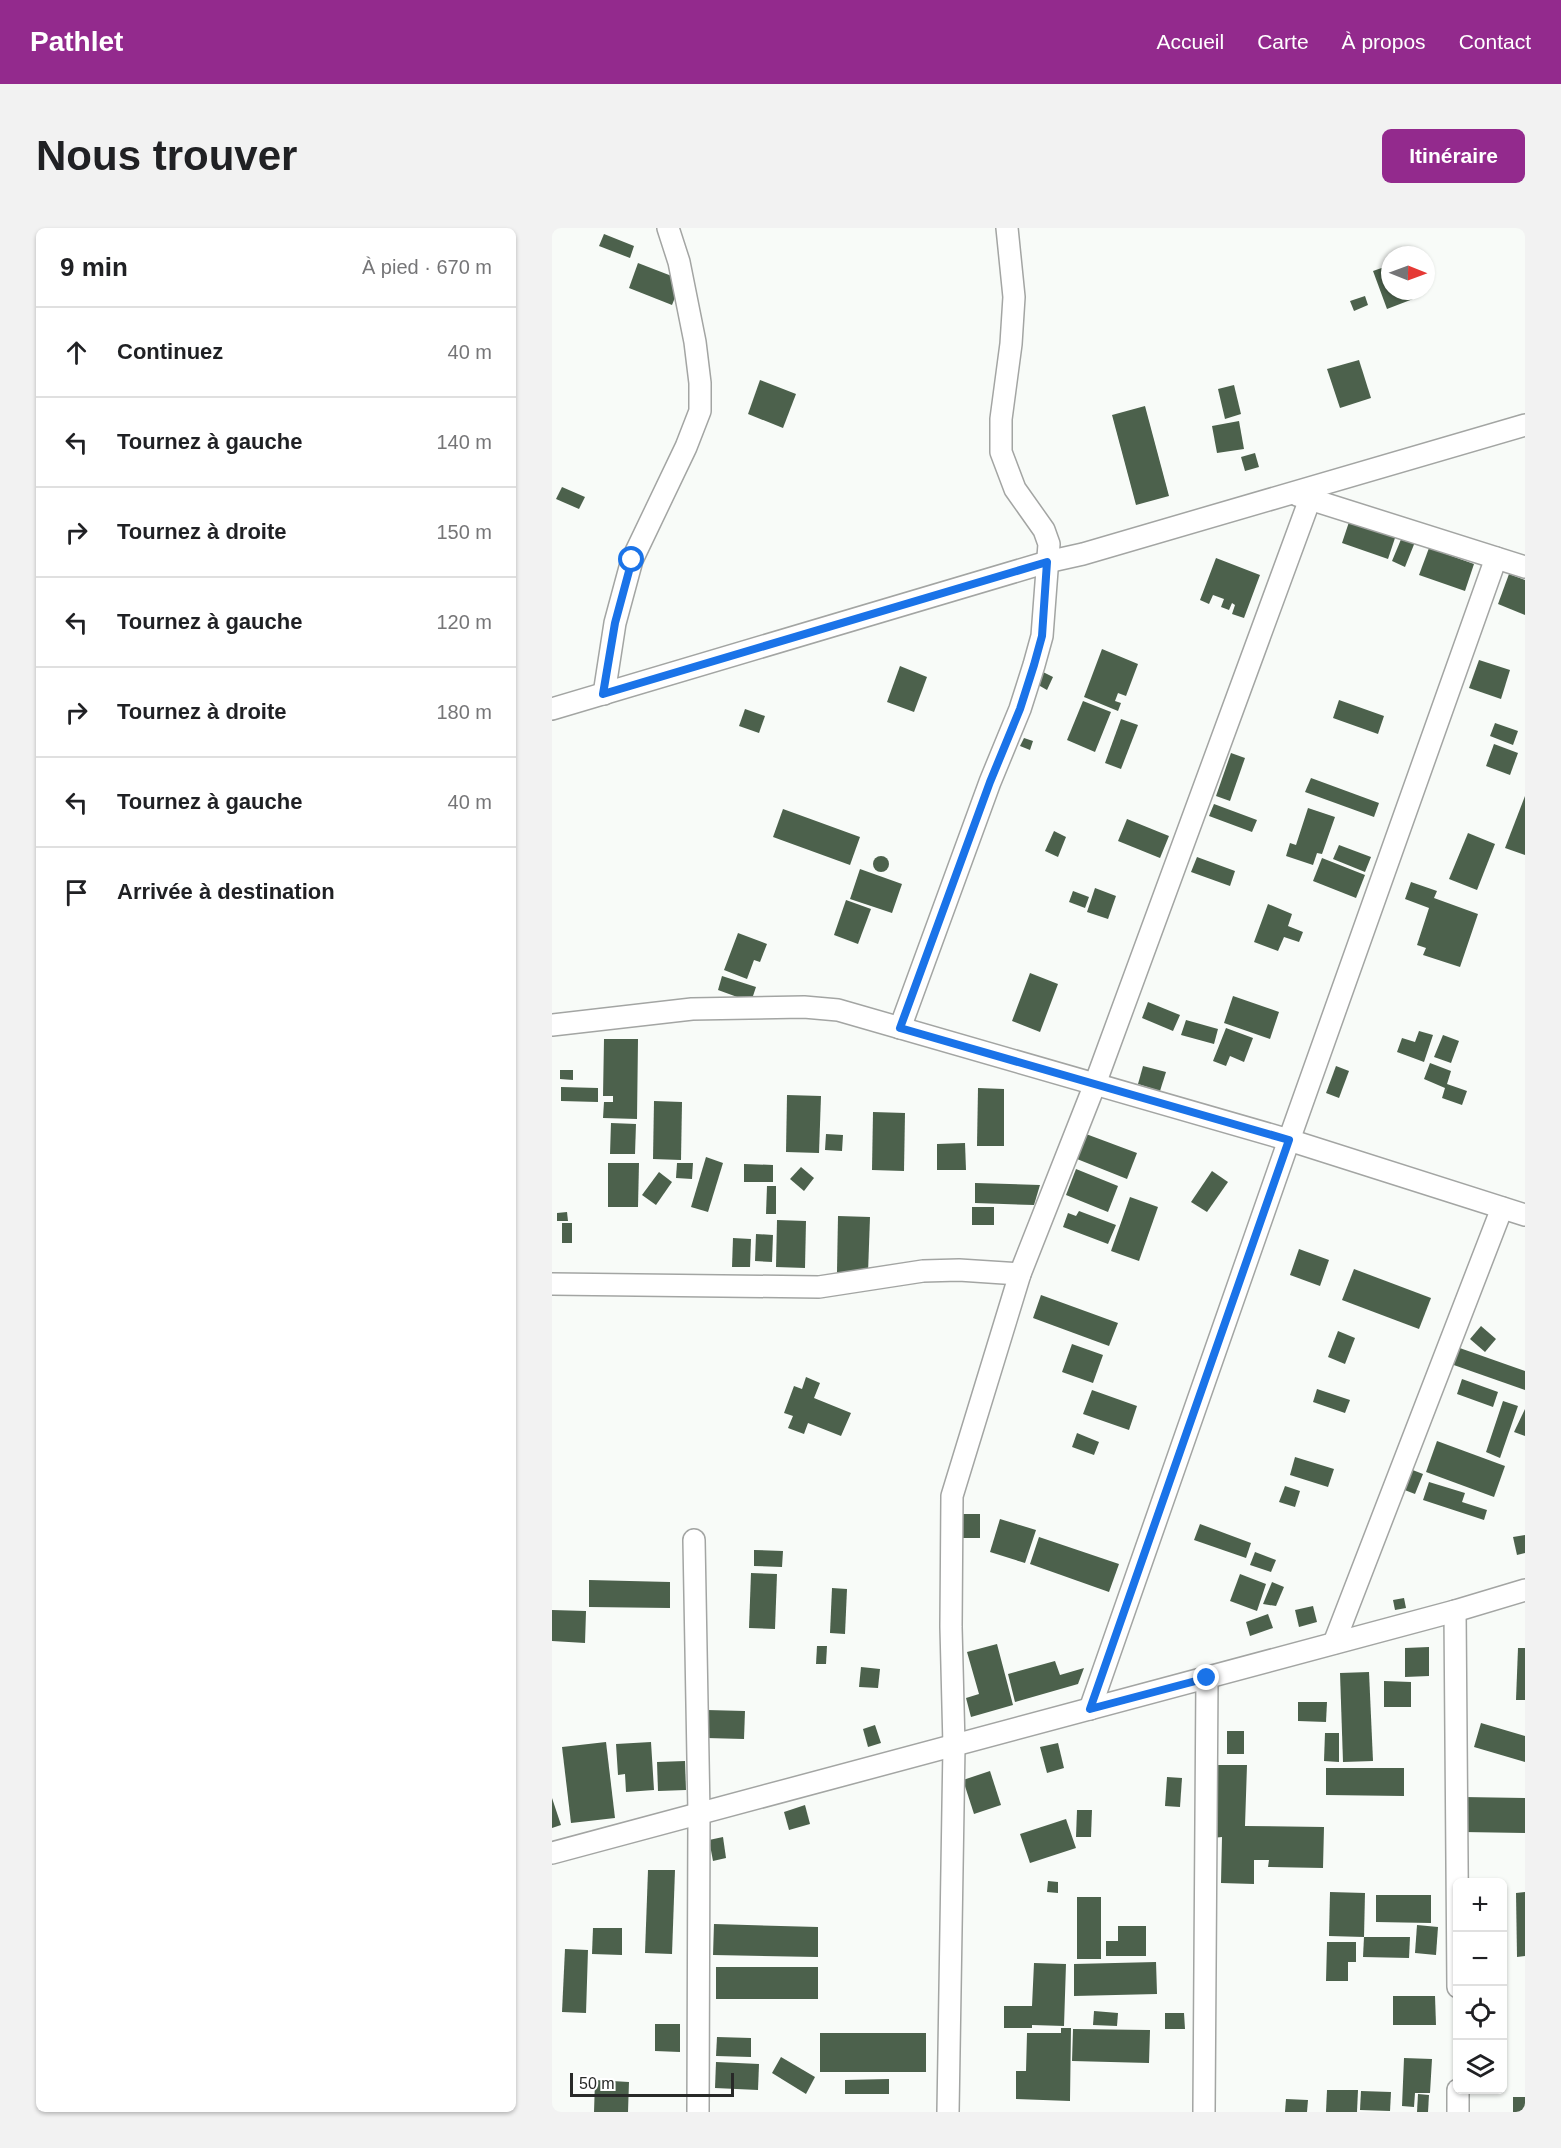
<!DOCTYPE html>
<html lang="fr">
<meta charset="utf-8">
<style>
:root{--surface:#fff;--page:#f2f2f2;--text:#202124;--muted:#757577;--line:#e0e0e0;--accent:#932a8d}
body{margin:0;font-family:Arial,sans-serif;background:var(--page);color:var(--text)}
.controls{position:absolute;right:18px;bottom:18px;display:grid;overflow:hidden;border-radius:9px;box-shadow:0 2px 4px #0004}
.controls button{width:54px;height:54px;display:grid;place-items:center;padding:0;border:0;border-bottom:2px solid var(--line);background:var(--surface);color:var(--text);font:30px sans-serif}
.compass{position:absolute;left:829px;top:18px;width:54px;height:54px;border-radius:50%;background:var(--surface);box-shadow:0 2px 4px #0004;rotate:91deg}
.scale{position:absolute;left:18px;bottom:15px;width:164px;box-sizing:border-box;padding-left:6px;border:3px solid #282928;border-top:0;font-size:16px;line-height:21px;white-space:nowrap;color:#282928;-webkit-text-stroke:4px #fff;paint-order:stroke}
.stop{position:absolute;width:18px;height:18px;margin:-14px;border:4px solid #1a73e8;border-radius:50%;background:#fff}
.stop.end{background:#1a73e8;border-color:#fff;box-shadow:0 2px 6px #0008}
.list{margin:0;padding:0;list-style:none}
h2{display:flex;justify-content:space-between;align-items:center;height:78px;margin:0;padding:0 24px;font-size:26px}
h2 small{font-size:20px;font-weight:400;color:var(--muted)}
.list li{display:grid;grid-template-columns:39px 1fr auto;gap:18px;align-items:center;box-sizing:border-box;height:90px;padding:0 24px;border-top:2px solid var(--line)}
.list b{display:block;font-size:22px;white-space:nowrap}
.list em{font-size:20px;font-style:normal;color:var(--muted)}
.icon{flex:none;width:33px;height:33px;fill:none;stroke:currentColor;stroke-width:2;stroke-linecap:round;stroke-linejoin:round}
.map{position:relative;flex:none;width:973px;height:1884px;overflow:hidden;border-radius:9px}
header{display:flex;align-items:center;gap:36px;box-sizing:border-box;height:84px;padding:0 30px;background:var(--accent);color:#fff}
header strong{font-size:28px}
nav{display:flex;gap:33px;margin-inline-start:auto;font-size:21px}
.intro{display:flex;align-items:center;justify-content:space-between;box-sizing:border-box;height:144px;padding:0 36px}
h1{margin:0;font-size:42px}
.button{padding:15px 27px;border-radius:9px;background:var(--accent);color:#fff;font-size:21px;font-weight:700}
main{display:flex;gap:36px;padding:0 36px}
aside{flex:1;background:var(--surface);border-radius:9px;box-shadow:0 2px 4px #0004}
.map>svg:first-child{display:block}
.building{fill:#4c614c}
.lines{fill:none;stroke-linecap:round;stroke-linejoin:round}
.street-casing{stroke:#a3a5a3;stroke-width:24}
.street{stroke:#fff;stroke-width:21}
.route{stroke:#1a73e8;stroke-width:8}
</style>
<header>
<strong>Pathlet</strong>
<nav><a>Accueil</a><a>Carte</a><a>À propos</a><a>Contact</a></nav>
</header>
<div class="intro"><h1>Nous trouver</h1><a class="button">Itinéraire</a></div>
<main>
<aside>
<h2>9 min<small>À pied · 670 m</small></h2>
<ul class="list">
<li><svg class="icon" aria-label="ahead" viewBox="0 0 24 24"><path d="M12 20V5M6 11l6-6 6 6"/></svg><div><b>Continuez</b></div><em>40 m</em></li>
<li><svg class="icon" aria-label="left" viewBox="0 0 24 24"><path d="M17 20v-9H6M10 6l-5 5 5 5"/></svg><div><b>Tournez à gauche</b></div><em>140 m</em></li>
<li><svg class="icon" aria-label="right" viewBox="0 0 24 24"><path d="M7 20v-9h11M14 6l5 5-5 5"/></svg><div><b>Tournez à droite</b></div><em>150 m</em></li>
<li><svg class="icon" aria-label="left" viewBox="0 0 24 24"><path d="M17 20v-9H6M10 6l-5 5 5 5"/></svg><div><b>Tournez à gauche</b></div><em>120 m</em></li>
<li><svg class="icon" aria-label="right" viewBox="0 0 24 24"><path d="M7 20v-9h11M14 6l5 5-5 5"/></svg><div><b>Tournez à droite</b></div><em>180 m</em></li>
<li><svg class="icon" aria-label="left" viewBox="0 0 24 24"><path d="M17 20v-9H6M10 6l-5 5 5 5"/></svg><div><b>Tournez à gauche</b></div><em>40 m</em></li>
<li><svg class="icon" aria-label="arrive" viewBox="0 0 24 24"><path d="M6 21V4h12l-3 4 3 4H6"/></svg><div><b>Arrivée à destination</b></div></li>
</ul>
</aside>
<div class="map">
<svg width="973" height="1884" viewBox="0 0 973 1884">
<rect width="100%" height="100%" fill="#f8fbf8"/>
<g class="building">
<polygon points="52,6 82,18 78,30 47,18"/>
<polygon points="86,35 130,52 120,77 77,60"/>
<polygon points="838,37 838,63 858,63 861,71 835,81 821,43"/>
<polygon points="813,68 816,77 802,83 798,73"/>
<polygon points="807,132 819,170 788,180 775,141"/>
<polygon points="208,152 244,166 231,200 196,186"/>
<polygon points="682,157 689,186 673,191 666,161"/>
<polygon points="593,178 617,268 584,277 560,187"/>
<polygon points="687,193 692,221 665,225 660,198"/>
<polygon points="703,225 707,239 693,243 689,229"/>
<polygon points="10,259 33,269 27,281 4,271"/>
<polygon points="798,291 844,307 836,331 790,315"/>
<polygon points="850,309 863,314 853,339 840,333"/>
<polygon points="877,320 922,336 913,363 867,347"/>
<polygon points="664,330 708,347 692,390 680,386 683,377 680,375 677,382 669,379 672,371 661,367 657,376 648,372"/>
<polygon points="957,346 973,352 973,387 946,376"/>
<polygon points="550,421 586,436 574,468 566,465 563,473 569,475 566,483 532,469"/>
<polygon points="927,432 958,442 949,471 917,460"/>
<polygon points="348,438 375,449 362,484 335,474"/>
<polygon points="487,442 501,449 495,462 481,454"/>
<polygon points="787,472 832,488 826,506 781,490"/>
<polygon points="531,473 559,484 543,524 515,512"/>
<polygon points="193,481 213,488 207,505 187,498"/>
<polygon points="569,491 586,497 569,541 553,535"/>
<polygon points="943,495 966,503 961,517 938,508"/>
<polygon points="472,510 481,513 478,522 468,518"/>
<polygon points="942,516 966,525 958,547 934,538"/>
<polygon points="679,525 693,530 678,573 664,568"/>
<polygon points="759,550 827,575 822,589 753,564"/>
<polygon points="973,568 973,627 953,620"/>
<polygon points="662,576 705,592 700,604 657,588"/>
<polygon points="756,580 783,589 770,626 765,625 761,637 734,628 738,615 744,617"/>
<polygon points="231,581 308,609 298,637 221,609"/>
<polygon points="575,591 617,608 608,630 566,613"/>
<polygon points="502,603 514,609 506,629 493,623"/>
<polygon points="916,605 943,616 925,662 897,651"/>
<polygon points="787,617 819,629 813,644 781,631"/>
<circle cx="329" cy="636" r="8"/>
<polygon points="645,629 683,643 678,658 639,644"/>
<polygon points="770,630 813,647 804,670 761,653"/>
<polygon points="308,641 350,656 340,685 298,671"/>
<polygon points="859,654 885,663 882,670 926,686 908,739 871,727 874,720 865,717 877,680 853,671"/>
<polygon points="543,660 564,668 556,691 535,684"/>
<polygon points="521,663 537,669 533,680 517,674"/>
<polygon points="294,672 319,681 306,716 282,707"/>
<polygon points="716,676 740,686 736,698 751,704 747,714 732,709 726,723 702,714"/>
<polygon points="186,705 215,716 208,734 202,732 195,751 172,742"/>
<polygon points="478,745 506,756 488,804 460,793"/>
<polygon points="170,748 204,759 199,774 166,762"/>
<polygon points="681,768 727,784 718,811 672,795"/>
<polygon points="596,774 628,787 621,803 590,790"/>
<polygon points="634,792 666,801 662,816 629,807"/>
<polygon points="674,800 701,810 692,834 678,828 674,838 661,833"/>
<polygon points="867,803 881,807 872,834 845,824 850,810 863,814"/>
<polygon points="891,807 907,813 899,835 882,829"/>
<polygon points="52,811 86,811 85,891 51,890 52,874 61,874 61,868 51,868"/>
<polygon points="878,835 899,843 895,856 915,863 910,877 890,870 893,860 872,851"/>
<polygon points="591,838 614,844 608,863 586,856"/>
<polygon points="784,838 797,843 787,870 774,865"/>
<polygon points="8,842 21,842 21,852 8,851"/>
<polygon points="9,859 46,860 46,874 9,873"/>
<polygon points="426,860 452,861 452,918 425,918"/>
<polygon points="235,867 269,868 267,925 234,924"/>
<polygon points="102,873 130,874 129,932 101,931"/>
<polygon points="321,884 353,885 352,943 320,942"/>
<polygon points="59,895 84,896 83,926 58,926"/>
<polygon points="274,906 291,907 290,923 273,922"/>
<polygon points="534,906 585,925 575,951 525,931"/>
<polygon points="413,915 414,942 385,942 385,916"/>
<polygon points="154,929 171,935 156,984 139,979"/>
<polygon points="56,935 87,935 86,979 56,979"/>
<polygon points="125,935 141,935 140,951 124,950"/>
<polygon points="192,936 221,937 221,954 192,954"/>
<polygon points="249,939 262,950 252,963 238,951"/>
<polygon points="524,941 566,958 556,984 514,967"/>
<polygon points="660,943 676,954 655,984 639,974"/>
<polygon points="107,944 120,954 104,977 90,967"/>
<polygon points="423,955 488,957 482,977 423,975"/>
<polygon points="215,958 224,958 224,986 214,986"/>
<polygon points="578,969 606,979 587,1033 559,1023"/>
<rect x="420" y="979" width="22" height="18"/>
<polygon points="527,983 564,997 556,1016 511,999 516,985 524,988"/>
<polygon points="15,984 16,993 5,993 5,985"/>
<polygon points="286,988 318,989 316,1045 285,1044"/>
<polygon points="225,992 254,993 253,1040 224,1039"/>
<rect x="10" y="995" width="10" height="20"/>
<polygon points="204,1006 221,1007 220,1034 203,1033"/>
<polygon points="181,1010 199,1011 198,1039 180,1039"/>
<polygon points="747,1021 777,1032 768,1058 738,1047"/>
<polygon points="802,1041 879,1070 867,1101 790,1072"/>
<polygon points="489,1067 566,1095 557,1118 481,1090"/>
<polygon points="929,1098 944,1111 933,1124 918,1111"/>
<polygon points="786,1103 803,1110 793,1136 776,1129"/>
<polygon points="520,1116 551,1127 541,1155 510,1144"/>
<polygon points="902,1118 973,1143 973,1162 896,1135"/>
<polygon points="254,1149 268,1155 262,1170 299,1185 289,1208 256,1195 252,1206 236,1200 241,1188 232,1185 242,1158 250,1161"/>
<polygon points="910,1151 946,1164 941,1179 905,1166"/>
<polygon points="765,1161 798,1172 793,1185 761,1174"/>
<polygon points="540,1162 585,1178 577,1202 531,1186"/>
<polygon points="951,1173 966,1178 948,1230 934,1224"/>
<polygon points="973,1181 973,1208 962,1204"/>
<polygon points="525,1205 547,1214 542,1227 520,1219"/>
<polygon points="885,1213 953,1238 942,1269 874,1244"/>
<polygon points="743,1229 782,1241 776,1259 738,1247"/>
<polygon points="858,1241 871,1246 863,1266 850,1261"/>
<polygon points="877,1254 913,1265 910,1274 935,1282 932,1292 871,1272"/>
<polygon points="733,1258 748,1263 743,1279 727,1274"/>
<rect x="409" y="1286" width="19" height="24"/>
<polygon points="448,1291 484,1302 473,1335 438,1324"/>
<polygon points="648,1296 699,1315 694,1330 642,1312"/>
<polygon points="973,1307 973,1325 965,1327 961,1309"/>
<polygon points="487,1309 567,1336 557,1364 478,1336"/>
<polygon points="202,1322 231,1323 230,1339 202,1338"/>
<polygon points="703,1324 724,1332 719,1344 698,1337"/>
<polygon points="199,1345 225,1346 223,1401 197,1400"/>
<polygon points="688,1346 714,1356 705,1383 678,1373"/>
<polygon points="37,1352 118,1354 118,1380 37,1379"/>
<polygon points="720,1354 732,1359 724,1378 711,1376"/>
<polygon points="280,1360 295,1361 293,1406 278,1405"/>
<polygon points="852,1370 854,1380 843,1382 841,1372"/>
<polygon points="761,1378 765,1394 747,1399 743,1382"/>
<polygon points="0,1382 34,1383 33,1415 0,1413"/>
<polygon points="716,1386 721,1400 698,1408 694,1394"/>
<polygon points="445,1416 461,1477 419,1489 414,1470 427,1466 415,1424"/>
<polygon points="265,1418 275,1418 274,1436 264,1436"/>
<polygon points="877,1419 877,1448 853,1449 853,1420"/>
<polygon points="966,1420 973,1420 973,1472 964,1472"/>
<polygon points="503,1433 508,1447 532,1440 526,1456 463,1474 456,1446"/>
<polygon points="309,1439 328,1441 326,1460 307,1459"/>
<polygon points="817,1444 821,1533 791,1534 788,1445"/>
<polygon points="832,1453 859,1454 859,1479 832,1479"/>
<polygon points="746,1474 775,1474 774,1494 746,1493"/>
<polygon points="155,1482 193,1483 192,1511 154,1510"/>
<polygon points="929,1495 973,1508 973,1534 922,1519"/>
<polygon points="323,1497 329,1515 316,1519 311,1501"/>
<rect x="675" y="1503" width="17" height="23"/>
<polygon points="773,1505 787,1505 787,1534 772,1533"/>
<polygon points="54,1514 63,1590 19,1595 10,1519"/>
<polygon points="99,1514 102,1562 74,1564 73,1546 66,1547 64,1516"/>
<polygon points="506,1515 512,1540 495,1545 488,1519"/>
<polygon points="133,1533 134,1562 106,1563 105,1534"/>
<polygon points="661,1537 695,1537 693,1598 772,1599 771,1640 716,1639 717,1632 702,1632 702,1656 669,1655 670,1609 660,1610"/>
<polygon points="774,1540 852,1540 852,1568 774,1567"/>
<polygon points="438,1543 449,1577 422,1586 411,1552"/>
<polygon points="615,1549 630,1550 628,1579 613,1578"/>
<polygon points="911,1569 973,1570 973,1605 911,1604"/>
<polygon points="0,1570 9,1597 0,1600"/>
<polygon points="253,1577 258,1596 237,1602 232,1584"/>
<polygon points="525,1582 540,1582 539,1609 524,1609"/>
<polygon points="514,1591 524,1620 478,1635 468,1606"/>
<polygon points="171,1609 174,1630 161,1633 157,1612"/>
<polygon points="96,1642 123,1642 120,1726 93,1725"/>
<polygon points="496,1653 506,1654 506,1665 495,1664"/>
<polygon points="778,1664 813,1665 812,1709 777,1708"/>
<polygon points="973,1664 973,1728 965,1729 964,1665"/>
<polygon points="824,1667 879,1667 879,1695 824,1694"/>
<rect x="525" y="1669" width="24" height="62"/>
<polygon points="162,1696 266,1699 266,1729 161,1727"/>
<polygon points="865,1697 886,1699 884,1727 863,1725"/>
<polygon points="566,1698 594,1698 594,1728 554,1728 554,1713 566,1713"/>
<polygon points="41,1700 70,1700 70,1727 40,1726"/>
<polygon points="812,1709 858,1709 857,1730 811,1729"/>
<polygon points="775,1714 804,1714 804,1734 796,1734 796,1753 774,1753"/>
<polygon points="13,1721 36,1722 34,1785 10,1784"/>
<polygon points="604,1734 605,1766 522,1768 522,1736"/>
<polygon points="482,1735 514,1736 512,1798 480,1797 480,1800 452,1800 452,1778 480,1778"/>
<rect x="164" y="1739" width="102" height="32"/>
<polygon points="841,1768 883,1768 884,1797 841,1797"/>
<polygon points="542,1783 566,1785 565,1798 541,1797"/>
<polygon points="613,1785 632,1785 633,1801 613,1801"/>
<polygon points="103,1796 128,1796 128,1824 103,1823"/>
<polygon points="509,1800 519,1800 518,1873 464,1871 464,1843 474,1843 475,1805 509,1805"/>
<polygon points="521,1801 598,1802 597,1835 520,1833"/>
<rect x="268" y="1805" width="106" height="39"/>
<polygon points="165,1809 199,1810 199,1829 164,1828"/>
<polygon points="229,1829 263,1849 254,1866 220,1845"/>
<polygon points="852,1830 880,1831 878,1865 863,1865 862,1879 850,1878"/>
<polygon points="164,1834 207,1836 206,1862 163,1860"/>
<polygon points="337,1851 337,1866 293,1866 293,1852"/>
<polygon points="43,1852 77,1854 76,1884 42,1884"/>
<polygon points="775,1862 806,1862 805,1884 774,1884"/>
<polygon points="809,1863 839,1864 838,1883 808,1882"/>
<polygon points="866,1866 877,1867 876,1884 865,1884"/>
<rect x="961" y="1869" width="12" height="15"/>
<polygon points="734,1871 756,1872 755,1884 733,1884"/>
</g>
<g class="lines">
<defs>
<g id="street">
<polyline points="745,267 973,339"/>
<polyline points="52,466 63,395 80,332 134,219 148,183 148,155 143,114 127,34 116,0"/>
<polyline points="0,481 495,334 531,326 973,197"/>
<polyline points="0,797 140,781 252,779 286,782 737,912 973,987"/>
<polyline points="348,800 438,554 468,481 482,437 490,408 497,316 492,302 463,261 449,224 449,191 459,116 462,69 455,0"/>
<polyline points="0,1056 267,1059 371,1043 407,1042 468,1046"/>
<polyline points="142,1312 147,1585 146,1884"/>
<polyline points="903,1383 906,1759"/>
<polyline points="782,1415 950,980"/>
<polyline points="538,1481 737,912 944,330"/>
<polyline points="0,1625 903,1383 973,1362"/>
<polyline points="906,1862 906,1884"/>
<polyline points="396,1884 402,1518 399,1399 400,1268 468,1046 543,856 758,271"/>
<polyline points="652,1884 655,1450"/>
</g>
</defs>
<use href="#street" class="street-casing"/>
<use href="#street" class="street"/>
</g>
<g class="lines">
<polyline class="route" points="80,332 63,395 51,466 495,334 490,408 482,437 468,481 438,554 348,800 737,912 538,1481 655,1450"/>
</g>
</svg>
<div class="controls">
<button>+</button>
<button>−</button>
<button><svg class="icon" aria-label="locate" viewBox="0 0 24 24"><circle cx="12" cy="12" r="6"/><path d="M12 2v4M12 18v4M2 12h4M18 12h4"/></svg></button>
<button><svg class="icon" aria-label="layers" viewBox="0 0 24 24"><path d="M12 4l9 5-9 5-9-5zM3 14l9 5 9-5"/></svg></button>
</div>
<svg class="compass" viewBox="-18 -18 36 36"><path d="M0-13l5 13h-10z" fill="#e53935"/><path d="M0 13l5-13h-10z" fill="#757577"/></svg>
<div class="scale">50 m</div>
<div class="stop" style="left:80px;top:332px"></div>
<div class="stop end" style="left:655px;top:1450px"></div>
</div>
</main>
